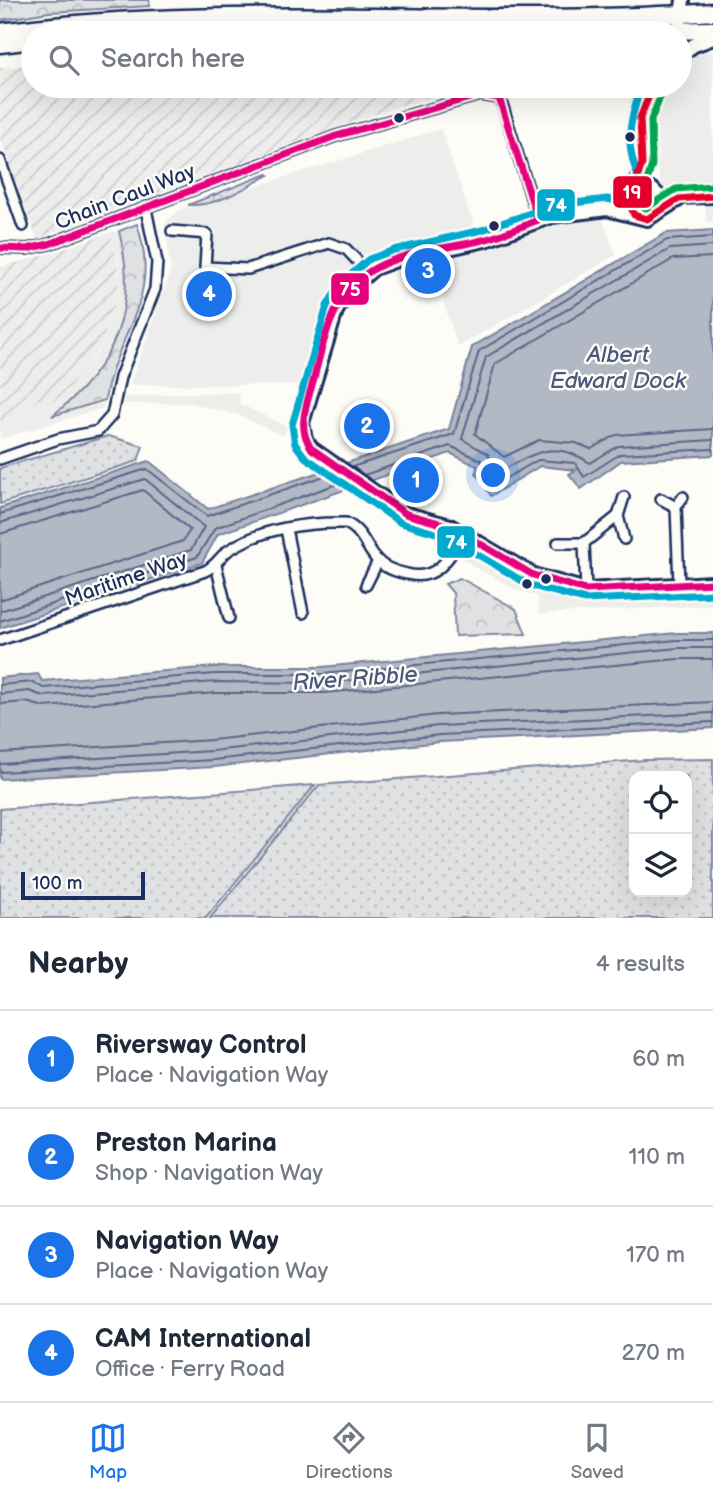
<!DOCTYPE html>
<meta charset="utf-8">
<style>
:root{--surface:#fff;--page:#f6f6f7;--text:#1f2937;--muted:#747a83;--line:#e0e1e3;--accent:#1a73e8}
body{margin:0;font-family:"Balsamiq Sans",sans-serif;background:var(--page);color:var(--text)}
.controls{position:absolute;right:21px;bottom:21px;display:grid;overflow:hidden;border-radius:14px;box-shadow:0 7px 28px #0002}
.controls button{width:63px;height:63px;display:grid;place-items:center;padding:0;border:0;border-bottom:2px solid var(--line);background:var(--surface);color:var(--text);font:35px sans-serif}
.scale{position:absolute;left:21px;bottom:18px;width:124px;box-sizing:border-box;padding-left:7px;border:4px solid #1b2f5e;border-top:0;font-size:19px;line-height:24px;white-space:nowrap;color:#1b2f5e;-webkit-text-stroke:5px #fdfcf7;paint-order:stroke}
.you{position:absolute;left:494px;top:476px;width:24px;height:24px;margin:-18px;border:5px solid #fff;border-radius:50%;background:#1a73e8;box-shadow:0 0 0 10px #1a73e833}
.badge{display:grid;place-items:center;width:46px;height:46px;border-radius:50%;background:var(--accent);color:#fff;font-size:23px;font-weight:700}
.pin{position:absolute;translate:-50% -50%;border:4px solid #fff;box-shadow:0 2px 7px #0006}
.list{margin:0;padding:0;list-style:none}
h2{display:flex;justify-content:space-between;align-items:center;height:91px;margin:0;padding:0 28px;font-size:30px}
h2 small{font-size:23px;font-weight:400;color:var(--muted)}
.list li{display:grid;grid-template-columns:46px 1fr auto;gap:21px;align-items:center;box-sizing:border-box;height:98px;padding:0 28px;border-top:2px solid var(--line)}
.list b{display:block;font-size:26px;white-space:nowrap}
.list p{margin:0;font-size:23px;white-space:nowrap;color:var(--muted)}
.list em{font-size:23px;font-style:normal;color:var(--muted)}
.icon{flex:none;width:38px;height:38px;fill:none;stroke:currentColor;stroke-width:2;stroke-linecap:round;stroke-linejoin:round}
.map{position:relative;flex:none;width:713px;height:918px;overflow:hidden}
.search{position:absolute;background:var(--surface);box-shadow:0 7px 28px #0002;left:21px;right:21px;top:21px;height:77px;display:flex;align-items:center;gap:18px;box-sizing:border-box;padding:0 24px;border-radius:38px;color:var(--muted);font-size:26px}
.sheet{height:483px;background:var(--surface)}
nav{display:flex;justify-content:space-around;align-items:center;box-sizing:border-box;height:98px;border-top:2px solid var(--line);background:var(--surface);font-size:19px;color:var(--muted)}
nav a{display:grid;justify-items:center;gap:4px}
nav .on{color:var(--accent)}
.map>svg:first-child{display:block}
.built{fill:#edeeec}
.industrial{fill:url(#industrial-furrows)}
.green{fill:url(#green-dots);stroke:#7e88a0;stroke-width:2;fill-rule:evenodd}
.forest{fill:url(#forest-crowns);stroke:#7e88a0;stroke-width:2}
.water{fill:#b3b8c5;stroke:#76819c;stroke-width:2}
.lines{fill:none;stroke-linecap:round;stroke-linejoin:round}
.shore{stroke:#586687;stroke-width:2}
.street-casing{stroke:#1b2f5e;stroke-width:14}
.secondary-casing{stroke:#1b2f5e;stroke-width:18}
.highway-casing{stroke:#1b2f5e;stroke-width:21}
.street{stroke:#fdfcf7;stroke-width:9}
.secondary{stroke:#fdfcf7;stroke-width:12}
.highway{stroke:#fdfcf7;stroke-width:16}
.bus-1-casing{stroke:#fdfcf7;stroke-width:12}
.bus-2-casing{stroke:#fdfcf7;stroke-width:12}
.bus-3-casing{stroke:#fdfcf7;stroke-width:12}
.bus-4-casing{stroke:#fdfcf7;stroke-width:12}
.bus-1{stroke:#e5007d;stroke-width:7}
.bus-2{stroke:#00a9ce;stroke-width:7}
.bus-3{stroke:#e4002b;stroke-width:7}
.bus-4{stroke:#00a651;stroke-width:7}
.bus-dot{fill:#1b2f5e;stroke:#fdfcf7;stroke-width:2.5}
.labels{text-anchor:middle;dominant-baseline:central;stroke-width:5;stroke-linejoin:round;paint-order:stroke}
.street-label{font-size:21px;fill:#1b2f5e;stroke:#fdfcf7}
.water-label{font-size:23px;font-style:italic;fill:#49587d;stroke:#fdfcf7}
.line-badge{stroke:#fdfcf7;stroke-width:2.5}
.badge-label{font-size:19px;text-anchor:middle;font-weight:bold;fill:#fff}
</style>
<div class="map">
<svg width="713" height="918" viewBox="0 0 713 918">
<defs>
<pattern id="industrial-furrows" width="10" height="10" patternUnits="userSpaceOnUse" patternTransform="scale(1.75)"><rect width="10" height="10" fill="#edeeec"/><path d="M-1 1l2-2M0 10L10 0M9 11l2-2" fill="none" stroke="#cbcccd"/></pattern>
<pattern id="green-dots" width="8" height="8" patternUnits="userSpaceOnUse" patternTransform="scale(1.75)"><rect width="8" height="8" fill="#e0e1e3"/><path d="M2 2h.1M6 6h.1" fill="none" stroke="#c0c1c5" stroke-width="1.8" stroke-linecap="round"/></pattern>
<pattern id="forest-crowns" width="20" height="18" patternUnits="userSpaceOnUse" patternTransform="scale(1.75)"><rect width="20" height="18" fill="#e0e1e3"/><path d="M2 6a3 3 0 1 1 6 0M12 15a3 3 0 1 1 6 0" fill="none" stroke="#c0c1c5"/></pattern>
</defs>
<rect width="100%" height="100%" fill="#fdfcf7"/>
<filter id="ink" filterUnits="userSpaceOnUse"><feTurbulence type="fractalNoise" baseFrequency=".0143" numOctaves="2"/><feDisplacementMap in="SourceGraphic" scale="14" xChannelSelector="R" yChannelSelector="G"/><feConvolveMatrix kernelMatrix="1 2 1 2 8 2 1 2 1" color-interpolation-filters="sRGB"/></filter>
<g filter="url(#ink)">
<g class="built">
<polygon points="713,51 713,222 706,222 705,193 661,187 649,122 666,86 680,86 680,70 697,53"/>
<polygon points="441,129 476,232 389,256 337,285 321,321 300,385 130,385 171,270 165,223 179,210"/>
<polygon points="601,215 616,255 458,347 431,263 543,225"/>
<polygon points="119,231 127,285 118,333 96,374 54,415 105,400 103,408 0,439 0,426 16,421 25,408 38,400 46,407 64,394 101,348 118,294 119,262 110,232"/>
<polygon points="183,393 239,393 240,404 288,427 283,436 238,415 190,403 124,404 124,397"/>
<polygon points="464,550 508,578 551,594 617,602 713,596 713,605 539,614 538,597 515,589 478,569 460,557"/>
</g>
<g class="industrial">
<polygon points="33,64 33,86 475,86 403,105 329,130 37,239 0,139 0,68"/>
<polygon points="110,232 118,262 118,294 101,347 64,394 46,407 38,400 25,408 16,421 0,426 0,267 55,252"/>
</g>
<g class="green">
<polygon points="108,436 143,446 138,461 0,504 0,468"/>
<path d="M713,759V918H210L319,785L645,760ZM687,776V892H634V776Z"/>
<polygon points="315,785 206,918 0,918 0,809"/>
</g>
<g class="forest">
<polygon points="0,0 149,0 150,6 49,12 0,20"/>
<path d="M267,174L269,175C242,189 219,206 188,205Z"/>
<path d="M137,224C163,300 116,331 105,400L52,416C115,367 139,309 119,231Z"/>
<polygon points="460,578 516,609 526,634 455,636 453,593 445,584"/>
</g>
<g class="water">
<polygon points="713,230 713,455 621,461 581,489 569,474 576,470 540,466 491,496 476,473 477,466 450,453 218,534 202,563 0,628 0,508 149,461 208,509 449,429 472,347 666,233"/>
<polygon points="677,633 713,633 713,728 440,742 214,767 0,779 0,678 38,674 42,681 215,667 322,667"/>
</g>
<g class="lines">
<g class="shore">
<path d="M713,246L670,249L486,357L462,439L488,454L497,473C531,456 551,437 590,463L618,446L713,440"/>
<polyline points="713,257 673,259 495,364 475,434 504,457 539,440 576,443 591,449 616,435 713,429"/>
<polyline points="352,467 454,434 479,351 667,240 713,237"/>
<polyline points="364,475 450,446 481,460 484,472 494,485 538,460 575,463 584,477 620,454 713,449"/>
<polyline points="0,514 147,469 207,516 333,473"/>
<polyline points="0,523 145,479 204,527 191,550 0,611"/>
<polyline points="0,534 143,490 190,530 183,541 0,600"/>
<polyline points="0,621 197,557 215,528 345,481"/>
<polyline points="0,685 33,682 43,688 215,674 322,674 677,640 713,640"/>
<polyline points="0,694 29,691 43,696 215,682 323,683 678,648 713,648"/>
<polyline points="0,704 26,702 44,707 216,693 324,693 678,659 713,659"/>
<polyline points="0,753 212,740 438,715 713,702"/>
<polyline points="0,764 212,751 439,726 713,713"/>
<polyline points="0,772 213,760 440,735 713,722"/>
</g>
<defs>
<g id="street">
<polyline points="0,160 23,226"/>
<polyline points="172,231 207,234 205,267 248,269 329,243 346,249 368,272"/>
<polyline points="0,248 27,249 49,244 336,136 480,95 499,98 503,107 538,220"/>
<polyline points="0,459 58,439 98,431 112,415 120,377 155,289 157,262 146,209"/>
<polyline points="624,497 618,516 624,539"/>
<polyline points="661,499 676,507"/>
<polyline points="286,529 303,613"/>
<polyline points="558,543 584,543"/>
<polyline points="216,565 229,618"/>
<polyline points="366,585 378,561"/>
<polyline points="679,585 676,507 683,497"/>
<polyline points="586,590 584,543 618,516"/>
<path d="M0,640L205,571C216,566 220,556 229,550C262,528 308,522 346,523C364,532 365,547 377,560C384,568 397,572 407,574C438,582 449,557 464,534"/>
</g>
<g id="secondary">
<polyline points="680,23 683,0"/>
<polyline points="680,55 694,45 713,38"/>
<polyline points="633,193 642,164 640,118 653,86"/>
<polyline points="672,197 713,196"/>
<polyline points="679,199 647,219 607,209 552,216 485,240 396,260 374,268 348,291 336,311 302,423 305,440 312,449 406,514 450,526 533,575 586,590 713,583"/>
<polyline points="634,215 629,206 631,197 643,188 653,190 659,196 659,212"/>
</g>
<g id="highway">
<path d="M0,32C236,1 476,29 713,12"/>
<polyline points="111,33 242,30 456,33"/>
<polyline points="571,33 713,30"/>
<polyline points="0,44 33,40"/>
</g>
</defs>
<use href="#street" class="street-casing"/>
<use href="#secondary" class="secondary-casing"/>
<use href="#highway" class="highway-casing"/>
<use href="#street" class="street"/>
<use href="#secondary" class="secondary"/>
<use href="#highway" class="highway"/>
<defs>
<g id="bus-1">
<path d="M538,220C520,227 502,235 483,240C440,251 385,251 353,285C330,309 322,347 314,378C308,402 295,427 312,449L406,514L450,526L533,575L586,590L713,583"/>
<polyline points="0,248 27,249 49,244 336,136 480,95 499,98 538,220"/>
</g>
<path id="bus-2" d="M642,86C623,133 627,157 649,202L647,207L607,199L550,206L482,230L394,250L369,259L340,284L327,306L292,425L295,444L305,457L401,523L446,536L529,585L585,600L713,594"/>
<polyline id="bus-3" points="653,86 640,118 642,164 629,202 634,215 647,219 679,199 713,196"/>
<polyline id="bus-4" points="663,90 651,120 652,165 640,202 642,206 646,208 676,189 712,186"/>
</defs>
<use href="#bus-1" class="bus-1-casing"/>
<use href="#bus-2" class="bus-2-casing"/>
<use href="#bus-3" class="bus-3-casing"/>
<use href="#bus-4" class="bus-4-casing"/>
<use href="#bus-1" class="bus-1"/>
<use href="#bus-2" class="bus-2"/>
<use href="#bus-3" class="bus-3"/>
<use href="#bus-4" class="bus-4"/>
</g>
</g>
<g class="bus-dot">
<circle cx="399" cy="118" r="6"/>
<circle cx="630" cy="137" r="6"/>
<circle cx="494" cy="226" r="6"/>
<circle cx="546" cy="579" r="6"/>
<circle cx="527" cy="584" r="6"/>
</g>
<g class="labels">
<g class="street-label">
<text transform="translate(125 197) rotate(-21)">Chain Caul Way</text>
<text transform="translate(126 579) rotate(-19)">Maritime Way</text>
</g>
<g class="water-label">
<text x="618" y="355">Albert<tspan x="618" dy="26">Edward Dock</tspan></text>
<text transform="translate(355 679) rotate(-4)">River Ribble</text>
</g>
</g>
<g class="line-badge">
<rect x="612" y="175" width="41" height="34" rx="7" fill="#e4002b"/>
<rect x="536" y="188" width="40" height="34" rx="7" fill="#00a9ce"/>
<rect x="330" y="272" width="40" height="34" rx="7" fill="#e5007d"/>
<rect x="436" y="525" width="40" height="34" rx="7" fill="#00a9ce"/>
</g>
<g class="badge-label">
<text x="632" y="199">19</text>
<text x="556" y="212">74</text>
<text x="350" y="296">75</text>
<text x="456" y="549">74</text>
</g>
</svg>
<div class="controls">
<button><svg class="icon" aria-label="locate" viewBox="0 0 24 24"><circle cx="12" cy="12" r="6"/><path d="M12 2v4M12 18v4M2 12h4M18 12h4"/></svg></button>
<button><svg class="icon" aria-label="layers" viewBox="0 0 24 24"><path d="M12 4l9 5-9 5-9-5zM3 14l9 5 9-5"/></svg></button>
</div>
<div class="scale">100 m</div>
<div class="you"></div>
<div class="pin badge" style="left:416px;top:480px">1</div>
<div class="pin badge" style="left:367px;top:426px">2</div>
<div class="pin badge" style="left:428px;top:271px">3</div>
<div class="pin badge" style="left:209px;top:294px">4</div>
<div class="search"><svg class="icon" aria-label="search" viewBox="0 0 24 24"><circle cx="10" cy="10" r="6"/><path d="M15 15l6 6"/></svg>Search here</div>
</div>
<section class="sheet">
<h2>Nearby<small>4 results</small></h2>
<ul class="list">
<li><span class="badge">1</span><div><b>Riversway Control</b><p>Place · Navigation Way</p></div><em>60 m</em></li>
<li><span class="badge">2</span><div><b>Preston Marina</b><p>Shop · Navigation Way</p></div><em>110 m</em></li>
<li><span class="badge">3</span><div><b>Navigation Way</b><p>Place · Navigation Way</p></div><em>170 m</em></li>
<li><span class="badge">4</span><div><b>CAM International</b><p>Office · Ferry Road</p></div><em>270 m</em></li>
</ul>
</section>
<nav>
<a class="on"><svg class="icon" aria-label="map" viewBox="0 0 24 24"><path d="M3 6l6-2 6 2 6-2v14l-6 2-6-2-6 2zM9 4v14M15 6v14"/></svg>Map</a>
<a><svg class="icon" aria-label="directions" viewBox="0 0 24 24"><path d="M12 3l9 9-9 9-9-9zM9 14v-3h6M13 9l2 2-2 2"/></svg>Directions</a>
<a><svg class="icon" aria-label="saved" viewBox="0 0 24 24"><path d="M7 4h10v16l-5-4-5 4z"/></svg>Saved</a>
</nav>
